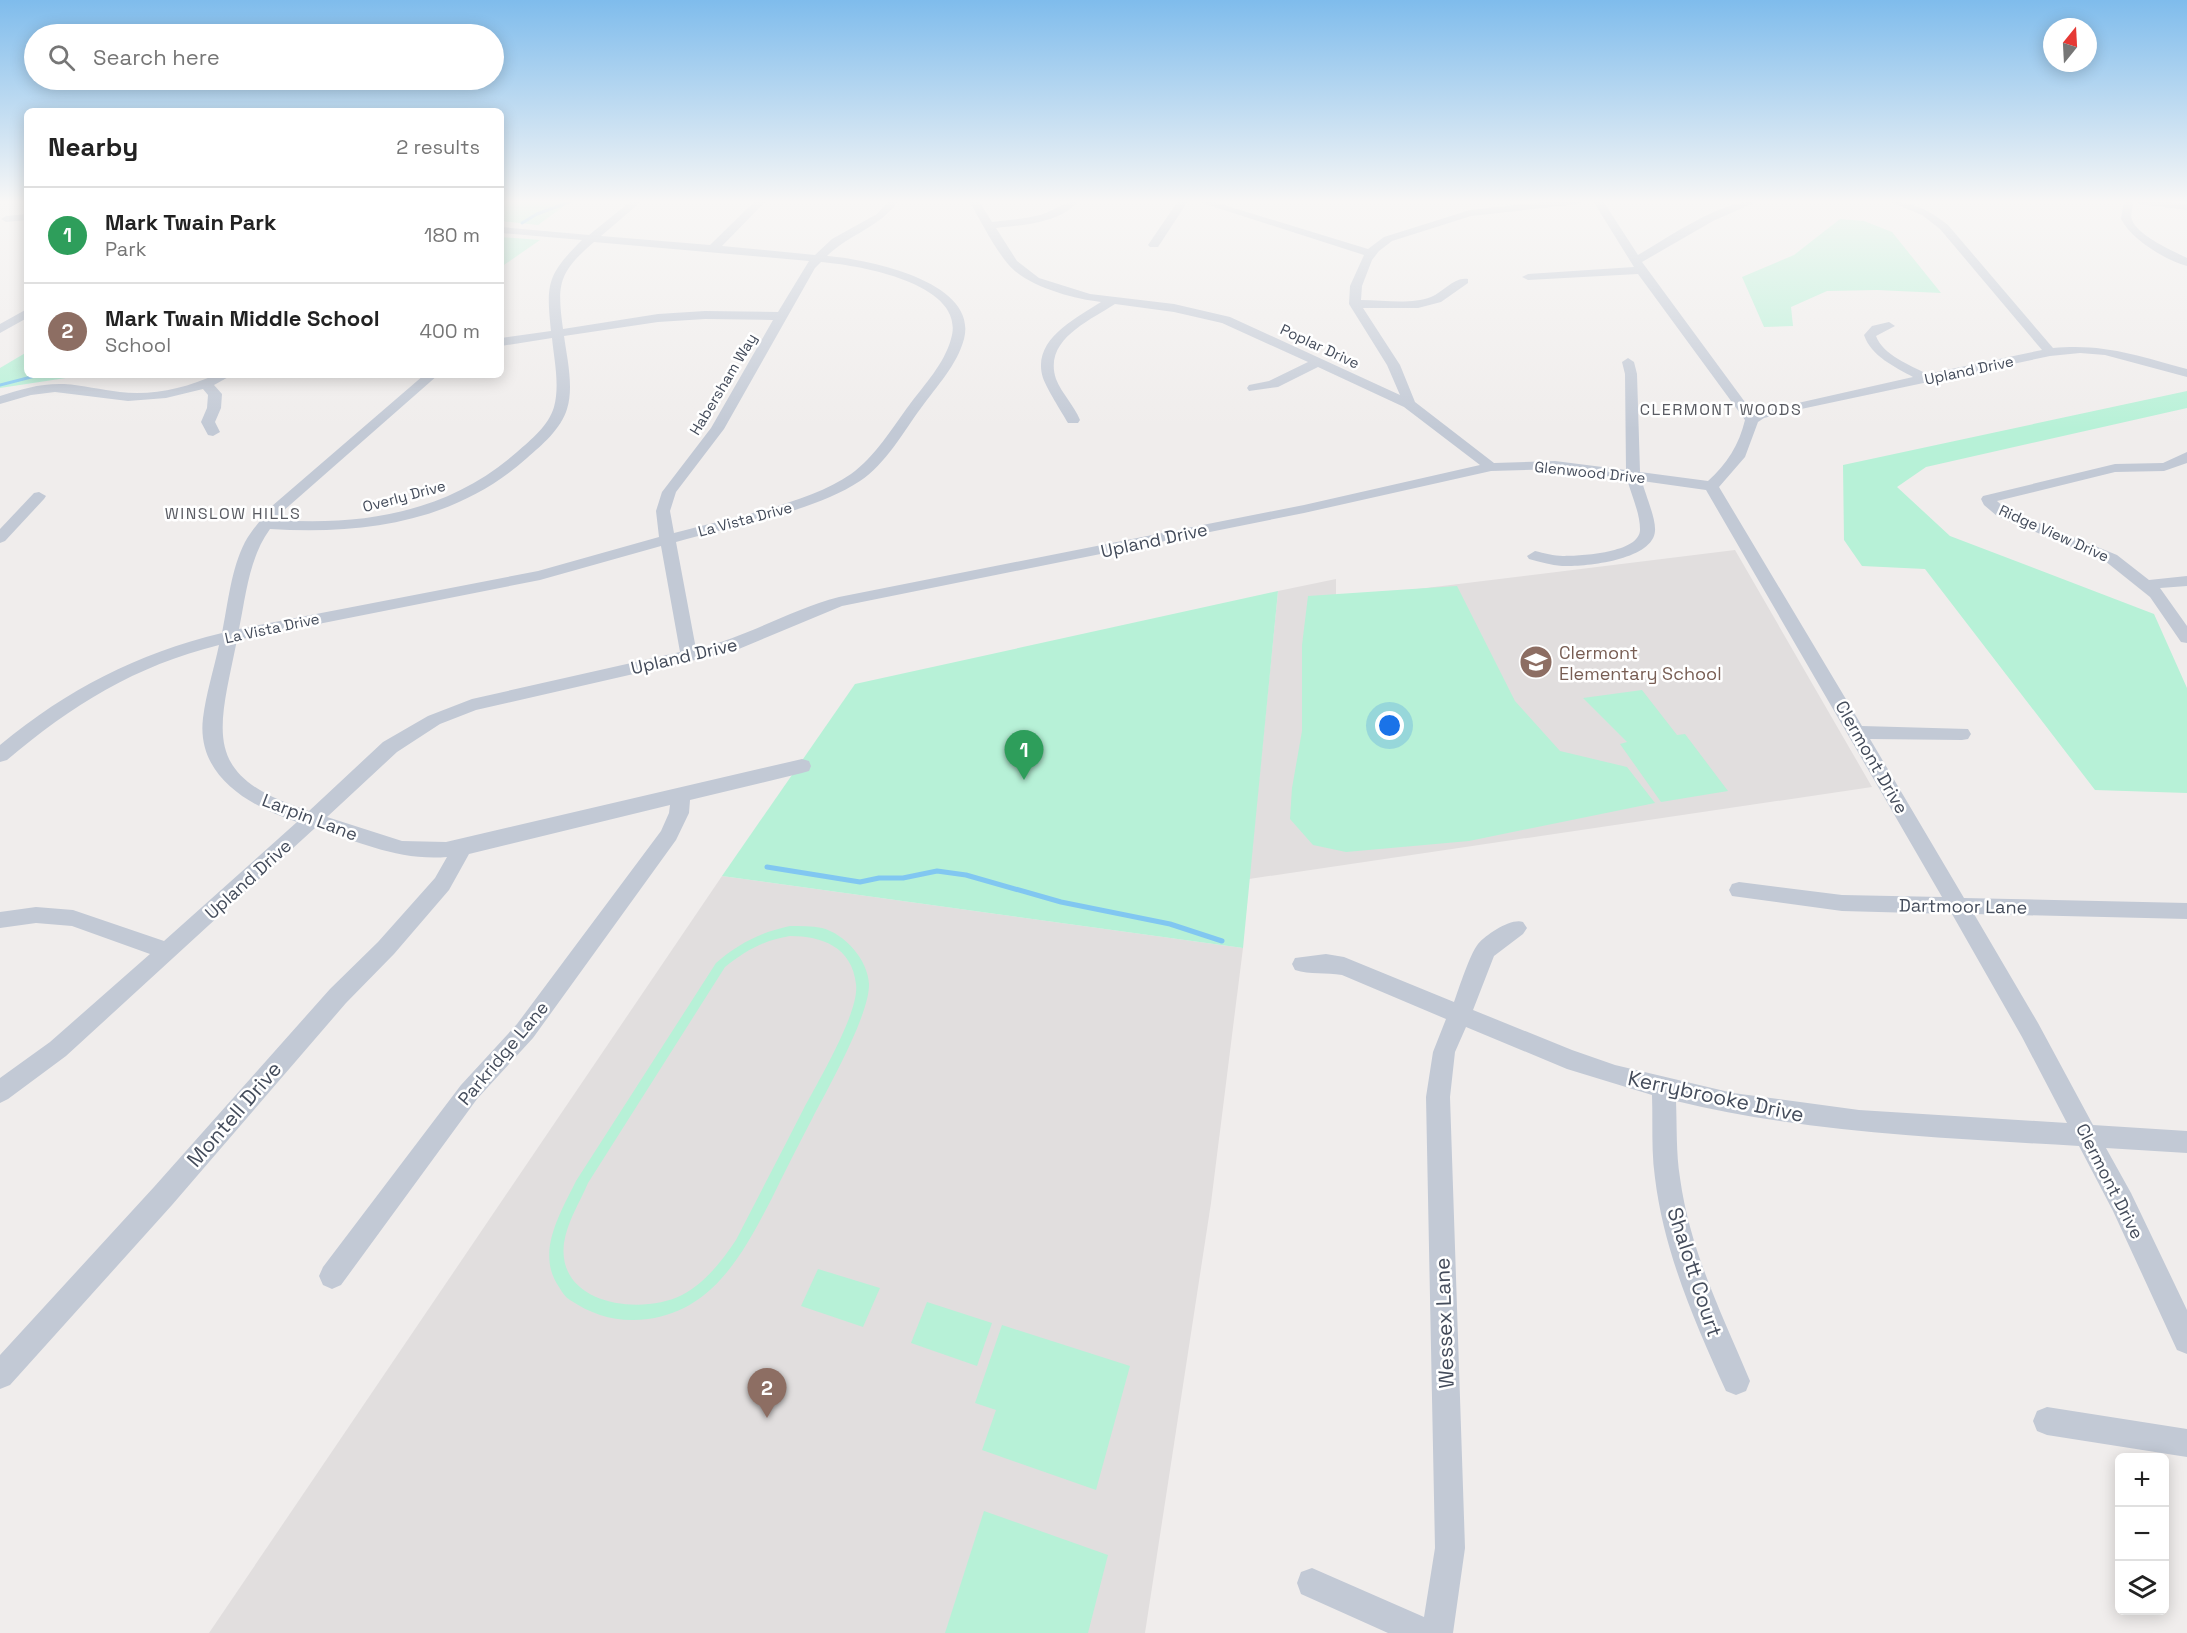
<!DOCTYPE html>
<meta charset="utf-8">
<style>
:root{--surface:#fff;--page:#f6f6f6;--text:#222;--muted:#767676;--line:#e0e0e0;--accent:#0d47ea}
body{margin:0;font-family:"Space Grotesk",sans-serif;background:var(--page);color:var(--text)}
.controls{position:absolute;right:18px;bottom:18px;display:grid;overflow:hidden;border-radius:9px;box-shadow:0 3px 15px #0003}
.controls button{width:54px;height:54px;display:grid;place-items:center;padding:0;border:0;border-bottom:2px solid var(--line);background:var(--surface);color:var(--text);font:30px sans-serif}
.compass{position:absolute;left:2043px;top:18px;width:54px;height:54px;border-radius:50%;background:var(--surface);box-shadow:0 3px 15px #0003;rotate:18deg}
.you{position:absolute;left:1390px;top:726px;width:21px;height:21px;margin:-15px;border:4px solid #fff;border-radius:50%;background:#1a73e8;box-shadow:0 0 0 9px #1a73e833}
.badge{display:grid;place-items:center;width:39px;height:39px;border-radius:50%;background:var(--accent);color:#fff;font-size:20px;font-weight:700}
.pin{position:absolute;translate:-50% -50px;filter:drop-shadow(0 2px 3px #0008)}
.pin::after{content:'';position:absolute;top:32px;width:21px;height:18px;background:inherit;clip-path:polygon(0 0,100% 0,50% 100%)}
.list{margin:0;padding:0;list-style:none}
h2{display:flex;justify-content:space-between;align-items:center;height:78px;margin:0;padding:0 24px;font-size:26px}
h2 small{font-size:20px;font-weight:400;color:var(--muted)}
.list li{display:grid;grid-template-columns:39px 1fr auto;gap:18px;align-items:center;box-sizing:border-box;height:96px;padding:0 24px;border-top:2px solid var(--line)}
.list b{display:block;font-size:22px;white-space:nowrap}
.list p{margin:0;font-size:20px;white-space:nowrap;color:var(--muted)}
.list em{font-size:20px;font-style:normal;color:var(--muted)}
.icon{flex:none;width:33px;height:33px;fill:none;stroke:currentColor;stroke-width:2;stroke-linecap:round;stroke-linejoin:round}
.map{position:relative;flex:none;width:2187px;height:1633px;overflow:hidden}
.search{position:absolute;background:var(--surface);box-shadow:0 3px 15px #0003;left:24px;top:24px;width:480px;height:66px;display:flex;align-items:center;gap:15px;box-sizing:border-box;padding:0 21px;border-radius:33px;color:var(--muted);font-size:22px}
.panel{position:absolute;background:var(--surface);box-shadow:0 3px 15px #0003;left:24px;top:108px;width:480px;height:270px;border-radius:9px}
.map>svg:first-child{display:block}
.education{fill:#e1dede}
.green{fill:#b7f1d7;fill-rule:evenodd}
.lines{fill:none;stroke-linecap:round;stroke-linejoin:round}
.stream-far1{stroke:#81c7f1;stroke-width:3}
.stream{stroke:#81c7f1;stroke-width:5}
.minor{fill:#c2c9d5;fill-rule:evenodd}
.labels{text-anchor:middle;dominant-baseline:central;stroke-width:5;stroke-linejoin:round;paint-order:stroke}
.far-street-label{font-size:15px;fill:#444c5b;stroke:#fff}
.far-neighbourhood-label{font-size:16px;letter-spacing:1.5px;fill:#595b62;stroke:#fff}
.street-label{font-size:18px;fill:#444c5b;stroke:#fff}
.education-label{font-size:18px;fill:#785e54;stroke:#fff;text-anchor:start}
.near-street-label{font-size:21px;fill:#444c5b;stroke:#fff}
</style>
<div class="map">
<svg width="2187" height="1633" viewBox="0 0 2187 1633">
<rect width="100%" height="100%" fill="#f0edec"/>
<g class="education">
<polygon points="1735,550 1872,787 1249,879 1278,591 1336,579 1336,599"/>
<polygon points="722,876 1243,948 1211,1203 1145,1633 209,1633"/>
</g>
<g class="green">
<polygon points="501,201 571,201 538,225 501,221"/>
<polygon points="1840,219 1864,221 1892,232 1941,293 1877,290 1827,291 1791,307 1793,326 1764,327 1742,277 1794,255"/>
<polygon points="501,237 540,240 501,267"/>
<polygon points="27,352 27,375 129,375 118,378 79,376 0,388 0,368"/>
<polygon points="2187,391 2187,408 1926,467 1897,487 1950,536 2154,614 2187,688 2187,793 2095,790 1925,569 1862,566 1844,540 1843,465"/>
<polygon points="1457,586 1515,701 1560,751 1627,767 1655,803 1469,841 1346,852 1313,845 1290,819 1292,788 1302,731 1302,645 1308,596"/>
<polygon points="1278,591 1243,948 722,876 855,684"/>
<polygon points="1642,690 1677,735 1685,734 1728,791 1661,802 1620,744 1627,742 1583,698"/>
<path d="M790,926C800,926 812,926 822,928C845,934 868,960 869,984C870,1014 828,1088 813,1117C799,1144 785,1171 772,1198C744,1252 714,1310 648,1319C619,1323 594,1316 570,1300C565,1297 562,1292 559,1287C535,1253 561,1212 576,1181L716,963C738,944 761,932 790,926ZM790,936C822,936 852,947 856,984C860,1012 817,1083 803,1110C781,1153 758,1197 736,1240C721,1262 706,1282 682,1295C641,1316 556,1305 564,1243C567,1222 580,1202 588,1183L725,967C745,951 764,940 790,936Z"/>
<polygon points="818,1269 880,1288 863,1327 801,1306"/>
<polygon points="927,1302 992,1323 977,1366 911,1343"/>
<polygon points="1002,1325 1130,1366 1096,1490 982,1450 996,1410 975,1403"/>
<polygon points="984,1511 1108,1555 1088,1633 945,1633"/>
</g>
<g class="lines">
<g class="stream-far1">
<polyline points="522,223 537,214 572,201"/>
<polyline points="0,385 39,375"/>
</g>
<polyline class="stream" points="767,867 860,882 879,878 903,878 937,871 966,875 1061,902 1170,924 1222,941"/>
<g class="minor">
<path d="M631,201H642L601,236L710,245L755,201H766L722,246L815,255L832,239L877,214L888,201H898C881,227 849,234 827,256C866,259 979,281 964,339C957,365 937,386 921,408C903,432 886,464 860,481C813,512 732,526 676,542L696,649C748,637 789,610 839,597L1304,505L1480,465L1404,407L1318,367L1278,387L1249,391L1247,388L1249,385L1269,381L1308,362L1222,323L1174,312L1115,304C1089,321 1043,340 1056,379C1062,394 1074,405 1080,420L1078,423H1068C1061,411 1047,389 1043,378C1031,340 1075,319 1101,302C1073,299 1026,286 1008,264C993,246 981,221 969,201H979L992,222C1008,220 1024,219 1040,215C1054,211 1064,201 1079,201C1060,223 1023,225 996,228L1017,261L1039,278L1090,294L1174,304L1230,317L1400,395L1387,365L1349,304L1350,286L1364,255L1196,201H1211L1368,249L1384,237L1470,210L1552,201H1584L1579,204L1471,216L1392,241L1379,251L1372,260L1362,286L1361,300C1383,300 1410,305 1431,297C1443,292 1455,276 1468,279V283L1441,302L1418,308H1363L1400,365L1415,402L1494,463L1555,461L1626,470L1625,374L1622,362L1628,358L1634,362L1637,374L1640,472L1708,481C1727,464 1739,445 1745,420L1638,274L1528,280L1522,277L1528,274L1634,267L1593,201H1603L1638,255C1671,236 1719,201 1758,201L1713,221L1642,262L1753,413L1913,377C1895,367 1871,356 1864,335L1872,326L1889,322L1895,326L1876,336C1883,355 1910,365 1927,374L2042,350L1940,229L1922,215L1888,201C1912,201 1929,210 1948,225L2053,348C2104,343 2139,356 2187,369V377L2105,355L2080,353L2050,356L1787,412L1764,418L1758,422L1745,457L1719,487L1862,726L1968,729L1971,734L1968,739L1962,740L1870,739L1964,898L2187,903V919L1974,914L2038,1023L2093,1125L2187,1131V1153L2106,1148L2131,1193L2187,1310V1354L2177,1350L2113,1211L2079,1146C1944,1138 1808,1133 1676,1101C1677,1126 1676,1153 1680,1178C1690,1251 1722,1314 1750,1381L1746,1391L1736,1395L1726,1391C1695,1323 1664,1252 1655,1178C1651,1150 1653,1122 1652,1095L1567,1069L1466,1027L1455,1052L1450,1097L1465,1548L1453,1633H1388L1301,1594L1297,1583L1301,1572L1312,1568L1424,1617L1435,1548L1426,1097L1433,1052L1446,1019L1342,975C1326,972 1310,975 1295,970L1292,964L1295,958L1326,954L1344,957L1454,1002C1459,988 1470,954 1478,944C1487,934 1511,918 1523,922L1527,928L1523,934L1494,956L1473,1010L1572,1050L1615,1065L1733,1093L1859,1110L2067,1123L2022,1037L1952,914L1842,911L1732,896L1729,890L1732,884L1739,882L1842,895L1942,897L1706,490L1642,481C1645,494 1656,518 1655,531C1653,560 1585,567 1562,566C1551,565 1540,562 1529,559L1527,556L1535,551C1544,553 1554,556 1563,556C1581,556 1641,553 1640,529C1640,513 1631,494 1627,479L1555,469L1491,471L1304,513L842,606L734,651L476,710L440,724L397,752L327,817L402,841L446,842L802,759L809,761L811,766L809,771L802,773L690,800L689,813L676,840L533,1038L477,1099L341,1285L332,1289L323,1285L319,1276L323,1267L461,1085L517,1024L661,831L669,813L670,805L469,854L449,890L394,954L346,1003L172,1205L10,1385L0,1389V1355L154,1187L330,989L378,942L435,878L447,857C399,861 360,842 315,828L66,1056L8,1099L0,1103V1078L50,1042L150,954L72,926L36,923L0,928V912L36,907L73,910L164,941L297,822C249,806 196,776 203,718C206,693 214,669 219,645C135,666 72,705 7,760L0,762V745C68,689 136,654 222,633C228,604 231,569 245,542C253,528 262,519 272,506L424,375H438L282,512L276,520C364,526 449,512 517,452C531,440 549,425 554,407C560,385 554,359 552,338L501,346V338L551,331C546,283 547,275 582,240L501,233V227L589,235ZM594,242L809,261L778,312L705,311L658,314L563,329C557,284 558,273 594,242ZM821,262C857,265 968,283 951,339C944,364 925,384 910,404C892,428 875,457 851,474C808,504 726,519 674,533L670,511L676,492L724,429L815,268ZM705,319L773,320L711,428L662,492L656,511L659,537L538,571L239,629C246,595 249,558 270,529C363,535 456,522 527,458C542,445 561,429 567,409C574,387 567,358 564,336L658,322ZM661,546L680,652L472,699L428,716L383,742L309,811C200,776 218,734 237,640L540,580Z"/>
<polygon points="1178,201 1188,201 1158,247 1150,247 1148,245"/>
<path d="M2124,201H2163L2187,204V210L2139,204L2134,201C2133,207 2130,214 2132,220C2138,236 2173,251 2187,258V266C2165,260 2131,239 2121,219Z"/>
<polygon points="27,214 27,220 6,222 1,219 6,216"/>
<polygon points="27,309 27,318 0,333 0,324"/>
<path d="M215,375H232L214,385L222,394L221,408L215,422L220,432L213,436L208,435L201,422L207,408L208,395L203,389L166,398L128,401L55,392L31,395L0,404V396C21,389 42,383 64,384C83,385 101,390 120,392C152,396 186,388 215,375Z"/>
<polygon points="2187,452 2187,463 2164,471 2115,472 1997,501 2007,510 2117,555 2149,580 2187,576 2187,586 2160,588 2187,626 2187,643 2181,642 2150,597 2105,561 1997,516 1984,505 1981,499 1983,496 2115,464 2163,463"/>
<polygon points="39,492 46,496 44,499 5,541 0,543 0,529 34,493"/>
<polygon points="2047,1407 2187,1429 2187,1457 2047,1435 2037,1431 2033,1421 2037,1411"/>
</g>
</g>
<linearGradient id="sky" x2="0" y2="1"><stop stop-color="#7fbcec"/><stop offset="0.47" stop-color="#f8f7f6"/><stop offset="1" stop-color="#f8f7f6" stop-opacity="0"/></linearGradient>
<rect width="2187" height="429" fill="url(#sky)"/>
<defs>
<symbol id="school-disc" viewBox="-11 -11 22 22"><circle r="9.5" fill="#8d6e63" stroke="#fff"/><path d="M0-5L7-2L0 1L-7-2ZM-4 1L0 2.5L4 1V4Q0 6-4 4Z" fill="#fff"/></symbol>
</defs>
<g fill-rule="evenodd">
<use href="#school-disc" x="1517" y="643" width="38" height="38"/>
</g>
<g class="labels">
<g class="far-street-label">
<text transform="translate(1320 346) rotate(25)">Poplar Drive</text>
<text transform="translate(1969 370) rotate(-12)">Upland Drive</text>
<text transform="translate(723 384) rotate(-59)">Habersham Way</text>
<text transform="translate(1590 472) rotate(6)">Glenwood Drive</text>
<text transform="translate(404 496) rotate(-15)">Overly Drive</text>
<text transform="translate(745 519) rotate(-15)">La Vista Drive</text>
<text transform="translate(2054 533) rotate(24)">Ridge View Drive</text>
<text transform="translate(272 628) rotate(-12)">La Vista Drive</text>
</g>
<g class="far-neighbourhood-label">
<text x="1721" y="409">CLERMONT WOODS</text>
<text x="233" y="513">WINSLOW HILLS</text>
</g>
<g class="street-label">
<text transform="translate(1154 540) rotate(-12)">Upland Drive</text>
<text transform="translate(684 656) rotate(-13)">Upland Drive</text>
<text transform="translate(1872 757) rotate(60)">Clermont Drive</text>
<text transform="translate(310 817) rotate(21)">Larpin Lane</text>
<text transform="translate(248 879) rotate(-42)">Upland Drive</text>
<text transform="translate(1963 906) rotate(1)">Dartmoor Lane</text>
<text transform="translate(503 1053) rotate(-50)">Parkridge Lane</text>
<text transform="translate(2110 1181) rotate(63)">Clermont Drive</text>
</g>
<g class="education-label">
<text x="1559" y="652">Clermont<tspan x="1559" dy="21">Elementary School</tspan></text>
</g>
<g class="near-street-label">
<text transform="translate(1716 1096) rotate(12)">Kerrybrooke Drive</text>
<text transform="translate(234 1114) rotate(-49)">Montell Drive</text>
<text transform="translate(1695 1272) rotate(72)">Shalott Court</text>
<text transform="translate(1444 1323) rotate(-92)">Wessex Lane</text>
</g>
</g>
</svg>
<div class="controls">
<button>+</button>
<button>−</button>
<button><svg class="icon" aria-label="layers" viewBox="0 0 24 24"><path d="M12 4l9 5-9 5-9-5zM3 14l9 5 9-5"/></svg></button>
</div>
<svg class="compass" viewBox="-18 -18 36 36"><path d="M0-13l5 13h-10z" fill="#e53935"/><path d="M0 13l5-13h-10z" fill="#767676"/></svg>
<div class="you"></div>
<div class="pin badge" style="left:1024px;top:780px;background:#2e9e5b">1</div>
<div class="pin badge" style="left:767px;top:1418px;background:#8d6e63">2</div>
<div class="search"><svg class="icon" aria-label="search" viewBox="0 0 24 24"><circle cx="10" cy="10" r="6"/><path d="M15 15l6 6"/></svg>Search here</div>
<section class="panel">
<h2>Nearby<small>2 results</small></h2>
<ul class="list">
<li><span class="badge" style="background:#2e9e5b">1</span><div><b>Mark Twain Park</b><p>Park</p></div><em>180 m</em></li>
<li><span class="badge" style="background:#8d6e63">2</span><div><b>Mark Twain Middle School</b><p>School</p></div><em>400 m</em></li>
</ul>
</section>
</div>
